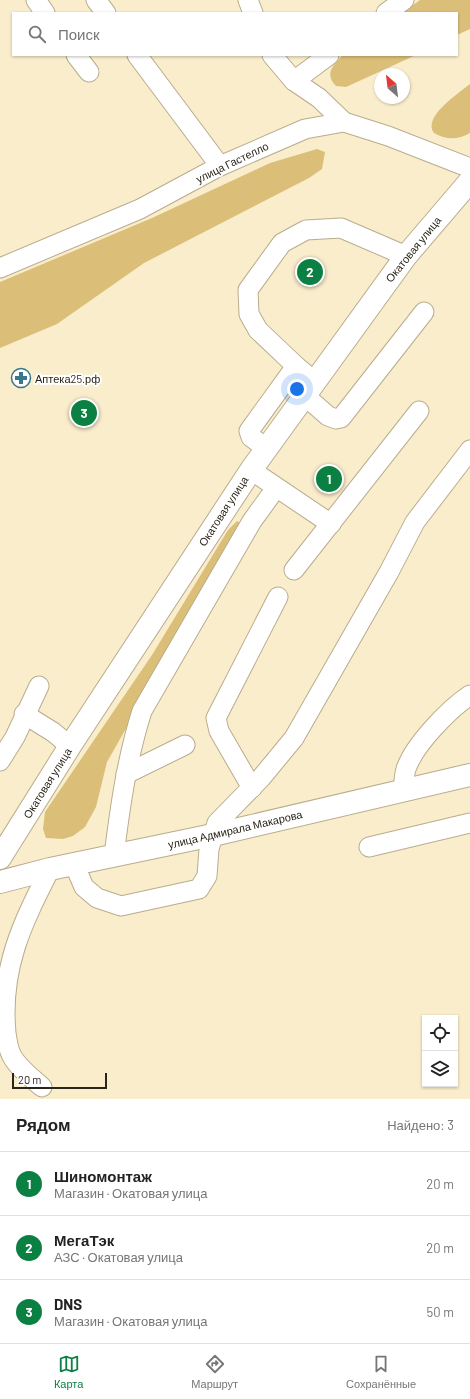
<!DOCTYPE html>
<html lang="ru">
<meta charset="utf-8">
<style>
:root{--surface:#fff;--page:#f2f2f2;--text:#222;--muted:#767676;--line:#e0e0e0;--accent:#0b8043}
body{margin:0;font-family:Barlow,sans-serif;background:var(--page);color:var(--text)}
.controls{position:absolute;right:12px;bottom:12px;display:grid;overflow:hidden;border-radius:0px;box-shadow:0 1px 3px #0004}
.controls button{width:36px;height:36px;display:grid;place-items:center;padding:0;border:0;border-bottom:1px solid var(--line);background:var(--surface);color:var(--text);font:20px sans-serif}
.compass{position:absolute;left:374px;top:68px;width:36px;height:36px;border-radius:50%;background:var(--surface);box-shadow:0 1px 3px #0004;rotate:332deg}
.scale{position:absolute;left:12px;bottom:10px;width:95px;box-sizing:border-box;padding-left:4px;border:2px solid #2a2519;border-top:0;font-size:11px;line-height:14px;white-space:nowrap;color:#2a2519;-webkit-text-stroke:3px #fff;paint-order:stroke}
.you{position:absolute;left:297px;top:389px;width:14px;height:14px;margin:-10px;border:3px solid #fff;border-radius:50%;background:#1a73e8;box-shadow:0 0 0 6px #1a73e833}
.badge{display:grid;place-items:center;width:26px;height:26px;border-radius:50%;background:var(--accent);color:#fff;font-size:13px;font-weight:700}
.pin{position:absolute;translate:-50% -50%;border:2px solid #fff;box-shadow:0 1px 4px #0006}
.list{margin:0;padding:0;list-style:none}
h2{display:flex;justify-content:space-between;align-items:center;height:52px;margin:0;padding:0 16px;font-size:17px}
h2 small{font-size:13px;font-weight:400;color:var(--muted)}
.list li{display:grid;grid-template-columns:26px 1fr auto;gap:12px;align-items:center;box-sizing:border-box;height:64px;padding:0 16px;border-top:1px solid var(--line)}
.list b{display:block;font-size:15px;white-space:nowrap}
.list p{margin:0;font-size:13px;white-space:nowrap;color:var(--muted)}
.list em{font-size:13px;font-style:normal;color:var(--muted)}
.icon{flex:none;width:22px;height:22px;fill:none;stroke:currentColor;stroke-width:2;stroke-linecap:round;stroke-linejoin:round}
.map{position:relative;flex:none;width:470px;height:1099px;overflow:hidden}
.search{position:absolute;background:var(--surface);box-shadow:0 1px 3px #0004;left:12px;right:12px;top:12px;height:44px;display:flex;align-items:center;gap:10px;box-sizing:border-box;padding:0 14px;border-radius:0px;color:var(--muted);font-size:15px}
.sheet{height:244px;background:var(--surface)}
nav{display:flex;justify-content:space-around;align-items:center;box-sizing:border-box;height:56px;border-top:1px solid var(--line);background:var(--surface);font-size:11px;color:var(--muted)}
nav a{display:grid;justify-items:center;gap:2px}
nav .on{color:var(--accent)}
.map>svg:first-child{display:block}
.green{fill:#dbbf79}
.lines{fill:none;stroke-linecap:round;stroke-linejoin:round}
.service-casing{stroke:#b9ac8d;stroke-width:21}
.minor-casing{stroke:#b9ac8d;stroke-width:24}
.secondary-casing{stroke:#b9ac8d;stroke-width:24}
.service{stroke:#fff;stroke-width:19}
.minor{stroke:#fff;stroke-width:22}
.secondary{stroke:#fff;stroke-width:22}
.labels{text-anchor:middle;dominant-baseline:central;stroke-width:4;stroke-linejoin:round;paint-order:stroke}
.street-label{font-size:11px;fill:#2a2519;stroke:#fff}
.poi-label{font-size:11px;fill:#2a2519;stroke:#fff;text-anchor:start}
</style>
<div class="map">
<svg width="470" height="1099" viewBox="0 0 470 1099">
<rect width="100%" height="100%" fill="#faedcc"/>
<g class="green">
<polygon points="420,0 470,0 470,29 457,35 457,13 402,13"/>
<path d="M343,55H416L346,87L336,86C324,74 333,65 343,55Z"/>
<path d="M470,84V133C458,140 446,140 434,133C422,117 459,93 470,84Z"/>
<polygon points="317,149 325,152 322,169 309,178 144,263 57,324 0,348 0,282 152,218 270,163"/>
<polygon points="237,521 242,524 241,526 107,762 96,807 85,827 73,836 63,839 46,838 43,829 45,812 152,655 228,530"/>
</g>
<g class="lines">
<defs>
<g id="service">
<polyline points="36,0 45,13"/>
<polyline points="96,0 106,13"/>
<polyline points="248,0 253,13"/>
<polyline points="386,13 404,0"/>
<polyline points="76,55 89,72"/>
<polyline points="137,55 220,166"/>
<polyline points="272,55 294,81 319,98 344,122"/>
<polyline points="294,81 329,55"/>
<polyline points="0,268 140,209 220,166 305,129 344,122 388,136 470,168"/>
<polyline points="314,381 296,366 258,330 249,314 248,290 282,243 306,230 341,228 406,256"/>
<polyline points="304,395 328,416 336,419 341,418 424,312"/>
<polyline points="266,448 251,437 249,431 296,366"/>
<polyline points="251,470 331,524"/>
<polyline points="294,570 419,411"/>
<polyline points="24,714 53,732 70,746"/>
<polyline points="0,761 15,737 39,686"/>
<polyline points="126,774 185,745"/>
<polyline points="252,788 219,731 216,718 278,597"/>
<path d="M403,790C404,783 404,775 406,769C414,745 449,709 470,695"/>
<polyline points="369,847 470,823"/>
<path d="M114,856C120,807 127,758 142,711L252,521L276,488"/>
<polyline points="74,864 84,887 97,898 121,906 199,889 207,876 209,849 217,823 261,778 294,738 389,572 415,522 470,450"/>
<path d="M42,1087C32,1078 16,1066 11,1054C8,1048 7,1039 6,1033C0,968 22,924 50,869"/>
</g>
<polyline id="minor" points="0,882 50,869 213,835 470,775"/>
<polyline id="secondary" points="0,858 70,746 251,470 406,256 470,181"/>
</defs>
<use href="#service" class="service-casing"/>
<use href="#minor" class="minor-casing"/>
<use href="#secondary" class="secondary-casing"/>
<use href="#service" class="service"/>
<use href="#minor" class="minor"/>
<use href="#secondary" class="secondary"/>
</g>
<defs>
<symbol id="pharmacy-ring" viewBox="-11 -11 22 22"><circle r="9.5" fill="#fff" stroke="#39788c" stroke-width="1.5"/><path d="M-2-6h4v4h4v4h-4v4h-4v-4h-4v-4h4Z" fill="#39788c"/></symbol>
</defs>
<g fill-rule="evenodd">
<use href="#pharmacy-ring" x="10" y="367" width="22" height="22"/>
</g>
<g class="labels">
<g class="street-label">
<text transform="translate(232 162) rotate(-26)">улица Гастелло</text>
<text transform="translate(413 249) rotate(-51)">Окатовая улица</text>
<text transform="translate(223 511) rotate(-57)">Окатовая улица</text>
<text transform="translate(47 783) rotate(-58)">Окатовая улица</text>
<text transform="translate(235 829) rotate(-13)">улица Адмирала Макарова</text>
</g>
<g class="poi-label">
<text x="35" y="378">Аптека25.рф</text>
</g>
</g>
</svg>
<div class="controls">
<button><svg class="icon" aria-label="locate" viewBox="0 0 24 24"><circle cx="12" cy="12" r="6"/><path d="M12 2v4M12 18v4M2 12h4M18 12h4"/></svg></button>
<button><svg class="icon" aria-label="layers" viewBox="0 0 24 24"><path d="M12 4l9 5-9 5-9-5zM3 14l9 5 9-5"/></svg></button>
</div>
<svg class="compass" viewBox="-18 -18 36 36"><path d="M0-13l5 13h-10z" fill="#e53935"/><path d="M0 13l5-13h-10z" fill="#767676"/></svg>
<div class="scale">20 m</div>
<div class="you"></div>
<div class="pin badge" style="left:329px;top:479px">1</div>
<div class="pin badge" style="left:310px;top:272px">2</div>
<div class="pin badge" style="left:84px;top:413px">3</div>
<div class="search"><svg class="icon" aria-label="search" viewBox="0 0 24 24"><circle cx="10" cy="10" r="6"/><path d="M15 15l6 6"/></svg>Поиск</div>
</div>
<section class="sheet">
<h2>Рядом<small>Найдено: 3</small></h2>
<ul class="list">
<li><span class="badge">1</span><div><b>Шиномонтаж</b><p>Магазин · Окатовая улица</p></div><em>20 m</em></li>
<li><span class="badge">2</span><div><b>МегаТэк</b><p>АЗС · Окатовая улица</p></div><em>20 m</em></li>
<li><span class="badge">3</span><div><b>DNS</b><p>Магазин · Окатовая улица</p></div><em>50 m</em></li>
</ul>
</section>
<nav>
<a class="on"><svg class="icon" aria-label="map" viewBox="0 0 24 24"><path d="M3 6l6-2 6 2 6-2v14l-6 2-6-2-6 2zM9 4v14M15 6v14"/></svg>Карта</a>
<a><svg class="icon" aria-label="directions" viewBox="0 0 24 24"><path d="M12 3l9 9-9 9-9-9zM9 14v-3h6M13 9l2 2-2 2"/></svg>Маршрут</a>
<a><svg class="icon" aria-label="saved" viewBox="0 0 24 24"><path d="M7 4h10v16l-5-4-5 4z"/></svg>Сохранённые</a>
</nav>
